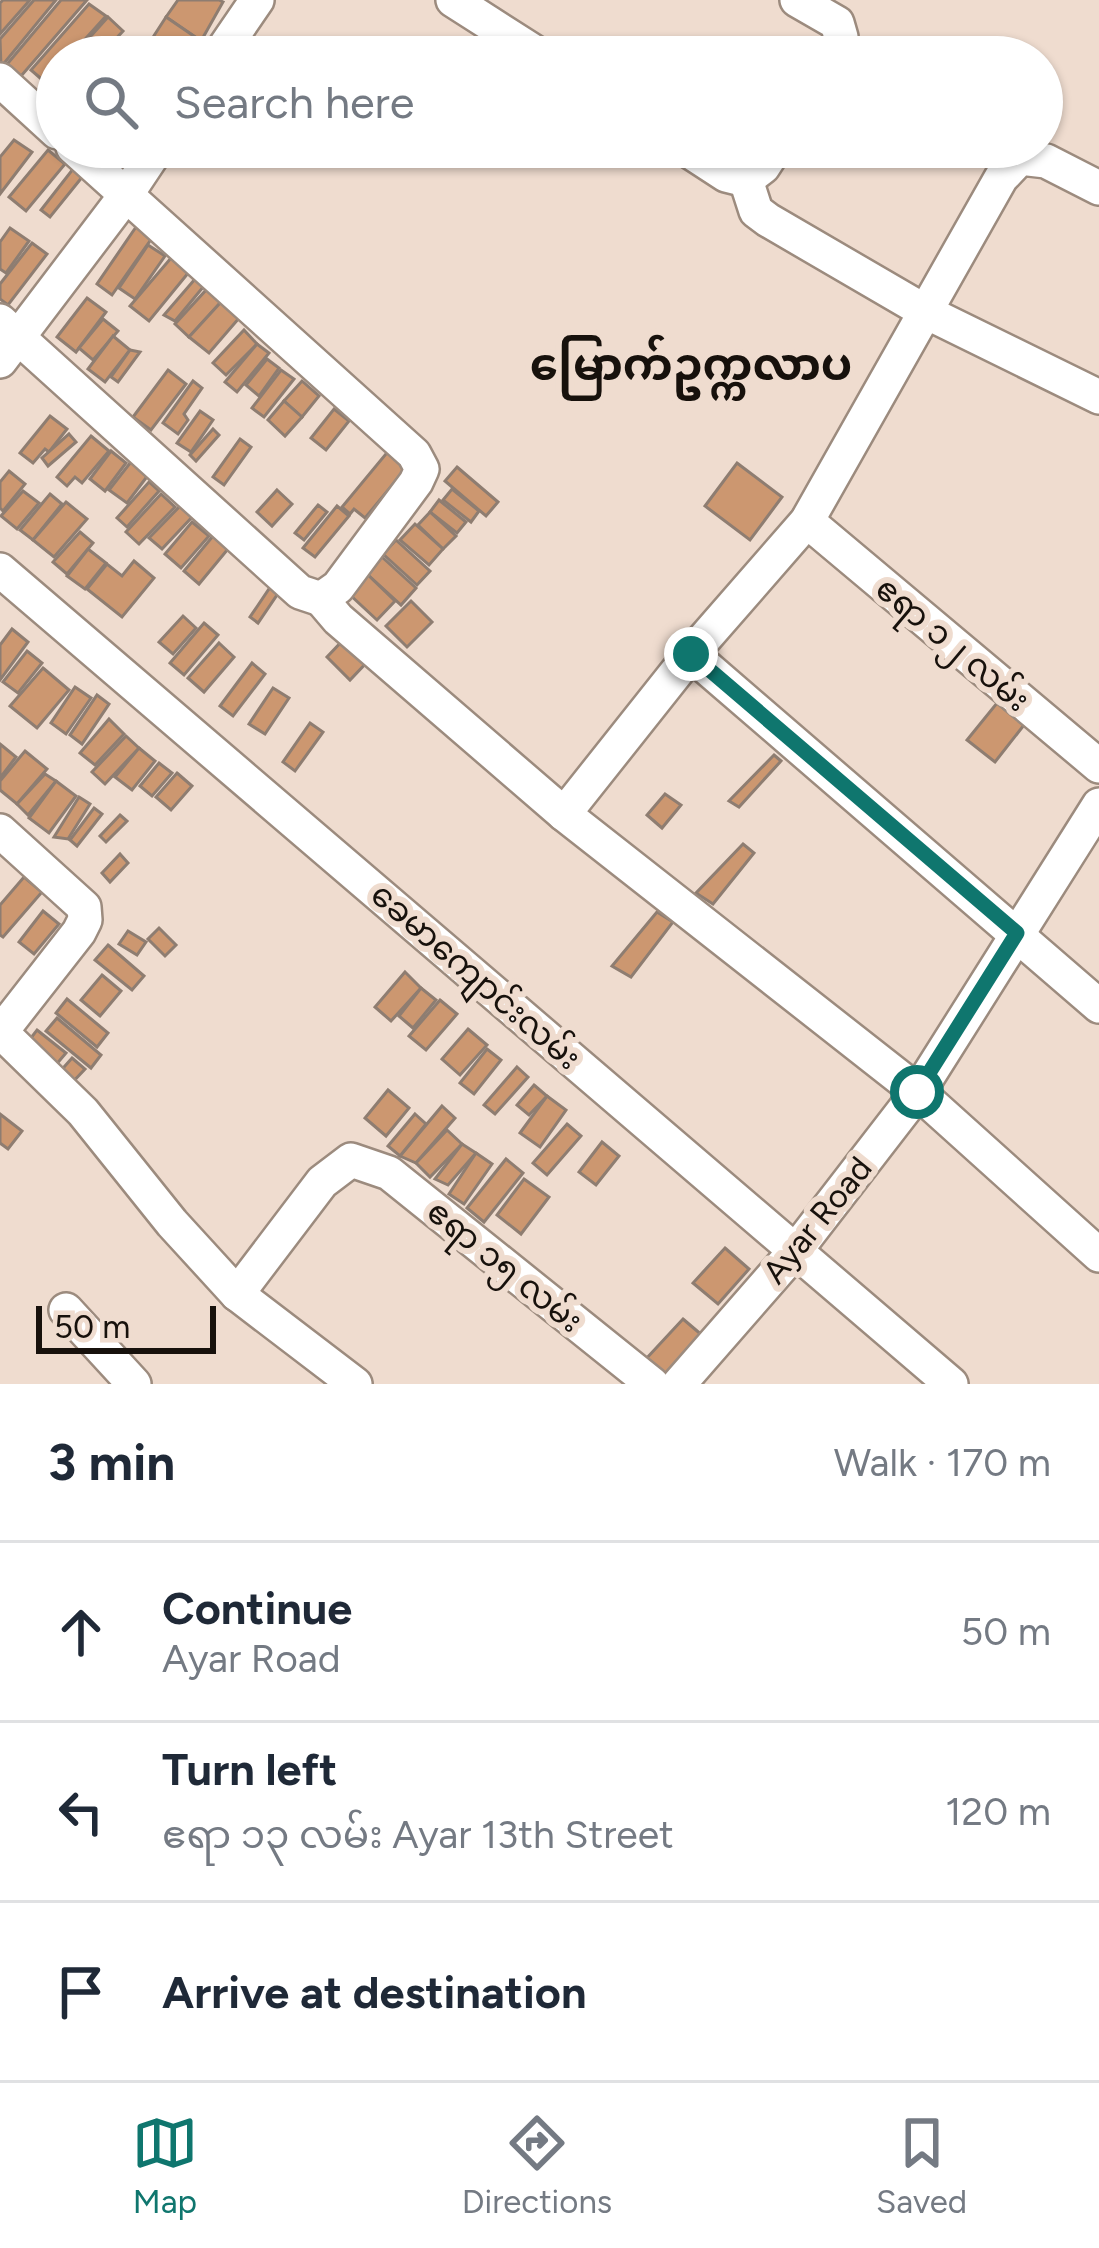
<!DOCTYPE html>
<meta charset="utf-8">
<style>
:root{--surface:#fff;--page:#f6f6f7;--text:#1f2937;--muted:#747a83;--line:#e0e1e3;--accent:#0f766e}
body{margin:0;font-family:Figtree,"Noto Sans Myanmar",sans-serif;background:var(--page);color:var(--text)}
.scale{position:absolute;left:36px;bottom:30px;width:180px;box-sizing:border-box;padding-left:12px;border:6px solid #17110c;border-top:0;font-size:33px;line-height:42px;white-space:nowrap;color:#17110c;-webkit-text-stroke:9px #efdccf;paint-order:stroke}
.stop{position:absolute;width:36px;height:36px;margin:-27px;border:9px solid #0f766e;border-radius:50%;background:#fff}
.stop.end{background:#0f766e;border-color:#fff;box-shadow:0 3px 12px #0008}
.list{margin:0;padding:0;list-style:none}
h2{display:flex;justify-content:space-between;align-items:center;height:156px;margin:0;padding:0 48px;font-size:51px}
h2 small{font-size:39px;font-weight:400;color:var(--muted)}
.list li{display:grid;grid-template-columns:78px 1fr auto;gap:36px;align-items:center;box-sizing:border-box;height:180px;padding:0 48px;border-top:3px solid var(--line)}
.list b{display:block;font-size:45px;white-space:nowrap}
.list p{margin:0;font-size:39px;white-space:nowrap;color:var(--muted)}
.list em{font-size:39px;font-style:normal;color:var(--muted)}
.icon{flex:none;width:66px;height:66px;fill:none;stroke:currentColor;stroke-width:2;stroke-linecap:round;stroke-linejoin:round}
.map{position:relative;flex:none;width:1099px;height:1384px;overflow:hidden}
.search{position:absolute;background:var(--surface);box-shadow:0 3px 9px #0004;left:36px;right:36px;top:36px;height:132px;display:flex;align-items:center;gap:30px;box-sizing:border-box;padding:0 42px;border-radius:66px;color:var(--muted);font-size:45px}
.sheet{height:696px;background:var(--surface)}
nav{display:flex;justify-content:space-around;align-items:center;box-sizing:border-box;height:168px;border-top:3px solid var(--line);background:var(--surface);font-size:33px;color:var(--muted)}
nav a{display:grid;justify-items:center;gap:6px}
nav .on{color:var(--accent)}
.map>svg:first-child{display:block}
.building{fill:#cc9770;stroke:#8e7d71;stroke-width:3}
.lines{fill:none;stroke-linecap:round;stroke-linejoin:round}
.minor-casing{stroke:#9c8b7e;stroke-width:38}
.minor{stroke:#fff;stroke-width:33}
.route{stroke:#0f766e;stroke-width:15}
.labels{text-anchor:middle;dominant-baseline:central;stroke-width:12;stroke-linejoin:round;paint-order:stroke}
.street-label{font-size:33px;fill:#17110c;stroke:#efdccf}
.district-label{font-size:45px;font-weight:bold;fill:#17110c;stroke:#efdccf}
</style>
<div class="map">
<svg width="1099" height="1384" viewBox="0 0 1099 1384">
<rect width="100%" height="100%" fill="#efdccf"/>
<g class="building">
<polygon points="3,0 30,0 0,34 0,3"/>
<polygon points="34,0 56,0 1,67 0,39"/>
<polygon points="61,0 87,0 15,83 3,69"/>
<polygon points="178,0 219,0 223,2 201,41 166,17"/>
<polygon points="89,4 106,16 69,57 57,57 57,70 46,83 31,70"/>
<polygon points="108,17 123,31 99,57 72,57"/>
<polygon points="166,17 201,41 191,57 159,57 146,48"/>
<polygon points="14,140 32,152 0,194 0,157"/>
<polygon points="105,147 141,147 128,167 104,149"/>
<polygon points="48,150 65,164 26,211 9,197"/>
<polygon points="73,169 83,176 50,217 41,210"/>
<polygon points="136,227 152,238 112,295 97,284"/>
<polygon points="10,228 29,241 6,273 0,269 0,242"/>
<polygon points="32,243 47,254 8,305 0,299 0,284"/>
<polygon points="148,245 165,256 135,299 119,288"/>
<polygon points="171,258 189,272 149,321 130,306"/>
<polygon points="195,279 204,286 175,321 164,315"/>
<polygon points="207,289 221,302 189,337 175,324"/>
<polygon points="87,298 106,312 76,352 57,337"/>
<polygon points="221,302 240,317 209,353 189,337"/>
<polygon points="103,319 118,331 93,360 79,348"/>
<polygon points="244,330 257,344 226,375 213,363"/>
<polygon points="113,336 130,350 105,382 88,369"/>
<polygon points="257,344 269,353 237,392 225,382"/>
<polygon points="130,350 140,352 118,382 111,377"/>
<polygon points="267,359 279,368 259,396 246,385"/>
<polygon points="168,370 186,384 151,430 133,417"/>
<polygon points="281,370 294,379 264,417 252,408"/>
<polygon points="193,381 202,388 184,414 188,420 178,434 163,423"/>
<polygon points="302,381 319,396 302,417 284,401"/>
<polygon points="284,401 302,417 285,436 268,420"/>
<polygon points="334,409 349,421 326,450 311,438"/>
<polygon points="200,411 213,420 191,452 177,443"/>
<polygon points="50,416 67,429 49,452 45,449 33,463 20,453"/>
<polygon points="213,429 219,435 196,461 190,455"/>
<polygon points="69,434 76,442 48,466 42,458"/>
<polygon points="91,436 109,451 82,483 75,477 67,486 57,477"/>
<polygon points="240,439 251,447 224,485 213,477"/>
<polygon points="390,449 409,465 365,518 354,509 350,514 342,507"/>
<polygon points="111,451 126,463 105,491 90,479"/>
<polygon points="134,458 152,470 127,503 109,490"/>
<polygon points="737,463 782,497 750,540 705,506"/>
<polygon points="457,467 498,502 486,516 445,481"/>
<polygon points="9,471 25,484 3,511 0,508 0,482"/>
<polygon points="149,482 159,491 127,527 117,518"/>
<polygon points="452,489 479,511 471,522 443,500"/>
<polygon points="277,490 292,504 272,526 257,512"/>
<polygon points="23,491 39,503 17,529 1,516"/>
<polygon points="50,494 62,504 33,540 20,530"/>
<polygon points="161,494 175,507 139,544 126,532"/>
<polygon points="439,500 466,522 457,533 430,512"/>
<polygon points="66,502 87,519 54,557 33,540"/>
<polygon points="182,504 194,515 162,549 149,538"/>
<polygon points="318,505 327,512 304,540 295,533"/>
<polygon points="337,506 349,516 315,557 303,548"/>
<polygon points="430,512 456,536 443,549 418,525"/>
<polygon points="192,522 209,536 181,568 165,554"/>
<polygon points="415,524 443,549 429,565 400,540"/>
<polygon points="80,532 93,543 67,574 53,562"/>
<polygon points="213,536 228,549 199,584 184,571"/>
<polygon points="396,540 430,571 417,585 383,554"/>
<polygon points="88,549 106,563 85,589 67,576"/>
<polygon points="382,557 416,588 401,605 367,574"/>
<polygon points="134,561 154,578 122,617 87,589 107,564 122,576"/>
<polygon points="367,574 395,601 377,620 348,593"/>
<polygon points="273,583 281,589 258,623 250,617"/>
<polygon points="411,601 432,622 407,647 386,626"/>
<polygon points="183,616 196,628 173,654 159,642"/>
<polygon points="204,623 218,635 184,675 170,663"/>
<polygon points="12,629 28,642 0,680 0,645"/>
<polygon points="347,636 370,659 350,680 327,657"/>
<polygon points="219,643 234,657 204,692 188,678"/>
<polygon points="27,651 42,663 18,693 3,682"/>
<polygon points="252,663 265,674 233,716 220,706"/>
<polygon points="43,668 69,690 37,728 10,706"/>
<polygon points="75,687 91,698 66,734 51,723"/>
<polygon points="273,688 289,698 265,734 249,724"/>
<polygon points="97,695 109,704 82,744 70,735"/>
<polygon points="997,703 1024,725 995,762 967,740"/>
<polygon points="109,719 124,734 95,765 80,753"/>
<polygon points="310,723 323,732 295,771 283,762"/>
<polygon points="126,736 139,748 105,784 92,772"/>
<polygon points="0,744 16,757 0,778"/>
<polygon points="139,748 155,761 132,790 115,777"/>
<polygon points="25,751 47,769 17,804 0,790 0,781"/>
<polygon points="774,755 781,761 739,807 729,801"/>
<polygon points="159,763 172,773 152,796 140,786"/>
<polygon points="177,773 192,786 171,810 156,797"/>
<polygon points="45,774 56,781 28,815 17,804"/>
<polygon points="56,781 76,796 49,833 29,818"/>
<polygon points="665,794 681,805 662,828 647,815"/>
<polygon points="79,797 90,804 68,839 54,837"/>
<polygon points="94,808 102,814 77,846 70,840"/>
<polygon points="120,815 127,821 106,842 100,836"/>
<polygon points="743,844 754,853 713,904 696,893"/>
<polygon points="120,854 128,863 110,882 102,873"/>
<polygon points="24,877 42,892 3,937 0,935 0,905"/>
<polygon points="43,911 59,924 34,954 19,942"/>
<polygon points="657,912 673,922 631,977 612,966"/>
<polygon points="159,928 176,945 165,956 148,939"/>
<polygon points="128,931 146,942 137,955 119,944"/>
<polygon points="108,945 144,976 132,990 95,960"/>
<polygon points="405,972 421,988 391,1021 375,1007"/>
<polygon points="102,975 121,991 100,1016 81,1000"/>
<polygon points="421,988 436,1000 413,1028 399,1016"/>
<polygon points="67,999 108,1033 97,1047 56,1013"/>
<polygon points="440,1000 457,1014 426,1050 409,1036"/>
<polygon points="57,1018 101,1055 91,1068 46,1031"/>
<polygon points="468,1029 487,1045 460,1075 442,1059"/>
<polygon points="37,1030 66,1053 55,1066 27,1043"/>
<polygon points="487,1049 501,1060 474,1094 460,1083"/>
<polygon points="72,1058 85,1069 69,1086 57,1075"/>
<polygon points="517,1067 528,1077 495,1114 484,1105"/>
<polygon points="534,1085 547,1096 529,1115 517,1105"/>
<polygon points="388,1090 409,1108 386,1136 365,1118"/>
<polygon points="547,1096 566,1110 540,1147 520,1133"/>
<polygon points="442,1106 455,1118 416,1163 400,1156"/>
<polygon points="0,1114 22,1131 8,1149 0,1143"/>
<polygon points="415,1114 426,1124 400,1156 388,1146"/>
<polygon points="567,1124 581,1136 547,1175 533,1163"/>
<polygon points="447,1130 462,1144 430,1177 416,1163"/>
<polygon points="602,1142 619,1156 596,1185 579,1172"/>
<polygon points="462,1144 476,1153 448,1185 435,1179"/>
<polygon points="476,1153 492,1164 464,1204 449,1194"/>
<polygon points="506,1159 523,1173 484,1222 467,1208"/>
<polygon points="524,1179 549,1197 521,1234 497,1215"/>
<polygon points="725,1248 749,1269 718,1304 693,1283"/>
<polygon points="683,1319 703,1336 666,1378 644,1361"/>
</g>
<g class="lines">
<defs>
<g id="minor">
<polyline points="453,0 542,57"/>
<polyline points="797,0 837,23 841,37 834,57"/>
<polyline points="218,57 257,0"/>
<polyline points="0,80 57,132"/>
<polyline points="73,147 414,454 422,469 416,482 338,587 321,599"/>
<polyline points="683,147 726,175 746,180"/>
<polyline points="746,180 756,211 768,220 926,312 1099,397"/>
<polyline points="746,180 763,167 776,147"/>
<polyline points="0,321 300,592 321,599"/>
<polyline points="0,361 126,195 158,147"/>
<polyline points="807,521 1099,766"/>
<polyline points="0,570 951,1384"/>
<polyline points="321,599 338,619 564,814 918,1092 1099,1255"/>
<polyline points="691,654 1099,1006"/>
<polyline points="564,814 691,654 807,521 1001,178 1020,158 1046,161 1099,188"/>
<polyline points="0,831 84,907 85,920 79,932 0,1033"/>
<polyline points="1,1032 83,1112 172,1223 237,1294 355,1384"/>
<polyline points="237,1294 322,1182 351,1160 389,1173 652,1384"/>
<polyline points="66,1310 134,1384"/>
<polyline points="679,1384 796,1250 918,1092 1099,805"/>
</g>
</defs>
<use href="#minor" class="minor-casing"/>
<use href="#minor" class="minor"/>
</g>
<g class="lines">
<polyline class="route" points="691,654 1017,933 917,1092"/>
</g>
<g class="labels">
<g class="street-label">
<text transform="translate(953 644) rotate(40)">ဧရာ ၁၂ လမ်း</text>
<text transform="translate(476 976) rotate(41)">ခေမာကျောင်းလမ်း</text>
<text transform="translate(817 1220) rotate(-51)">Ayar Road</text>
<text transform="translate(505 1266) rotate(39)">ဧရာ ၁၅ လမ်း</text>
</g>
<g class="district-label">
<text x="691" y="364">မြောက်‌ဥက္ကလာပ</text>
</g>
</g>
</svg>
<div class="scale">50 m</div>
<div class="stop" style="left:917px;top:1092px"></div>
<div class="stop end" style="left:691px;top:654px"></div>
<div class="search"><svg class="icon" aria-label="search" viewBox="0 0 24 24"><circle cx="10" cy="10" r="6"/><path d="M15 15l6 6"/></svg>Search here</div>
</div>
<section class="sheet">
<h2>3 min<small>Walk · 170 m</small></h2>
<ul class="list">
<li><svg class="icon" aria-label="ahead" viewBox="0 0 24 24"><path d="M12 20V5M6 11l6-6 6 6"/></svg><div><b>Continue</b><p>Ayar Road</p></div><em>50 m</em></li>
<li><svg class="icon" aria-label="left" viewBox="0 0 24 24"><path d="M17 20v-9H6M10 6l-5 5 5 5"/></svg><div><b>Turn left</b><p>ဧရာ ၁၃ လမ်း Ayar 13th Street</p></div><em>120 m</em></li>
<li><svg class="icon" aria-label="arrive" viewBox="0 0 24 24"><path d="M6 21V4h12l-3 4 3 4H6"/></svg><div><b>Arrive at destination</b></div></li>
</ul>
</section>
<nav>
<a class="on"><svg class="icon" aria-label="map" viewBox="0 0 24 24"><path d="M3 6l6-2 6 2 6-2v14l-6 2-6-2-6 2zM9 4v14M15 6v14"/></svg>Map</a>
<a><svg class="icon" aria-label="directions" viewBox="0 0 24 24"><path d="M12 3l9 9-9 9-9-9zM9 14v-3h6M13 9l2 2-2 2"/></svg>Directions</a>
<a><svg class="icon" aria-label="saved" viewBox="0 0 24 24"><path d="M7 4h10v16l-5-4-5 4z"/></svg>Saved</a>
</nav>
